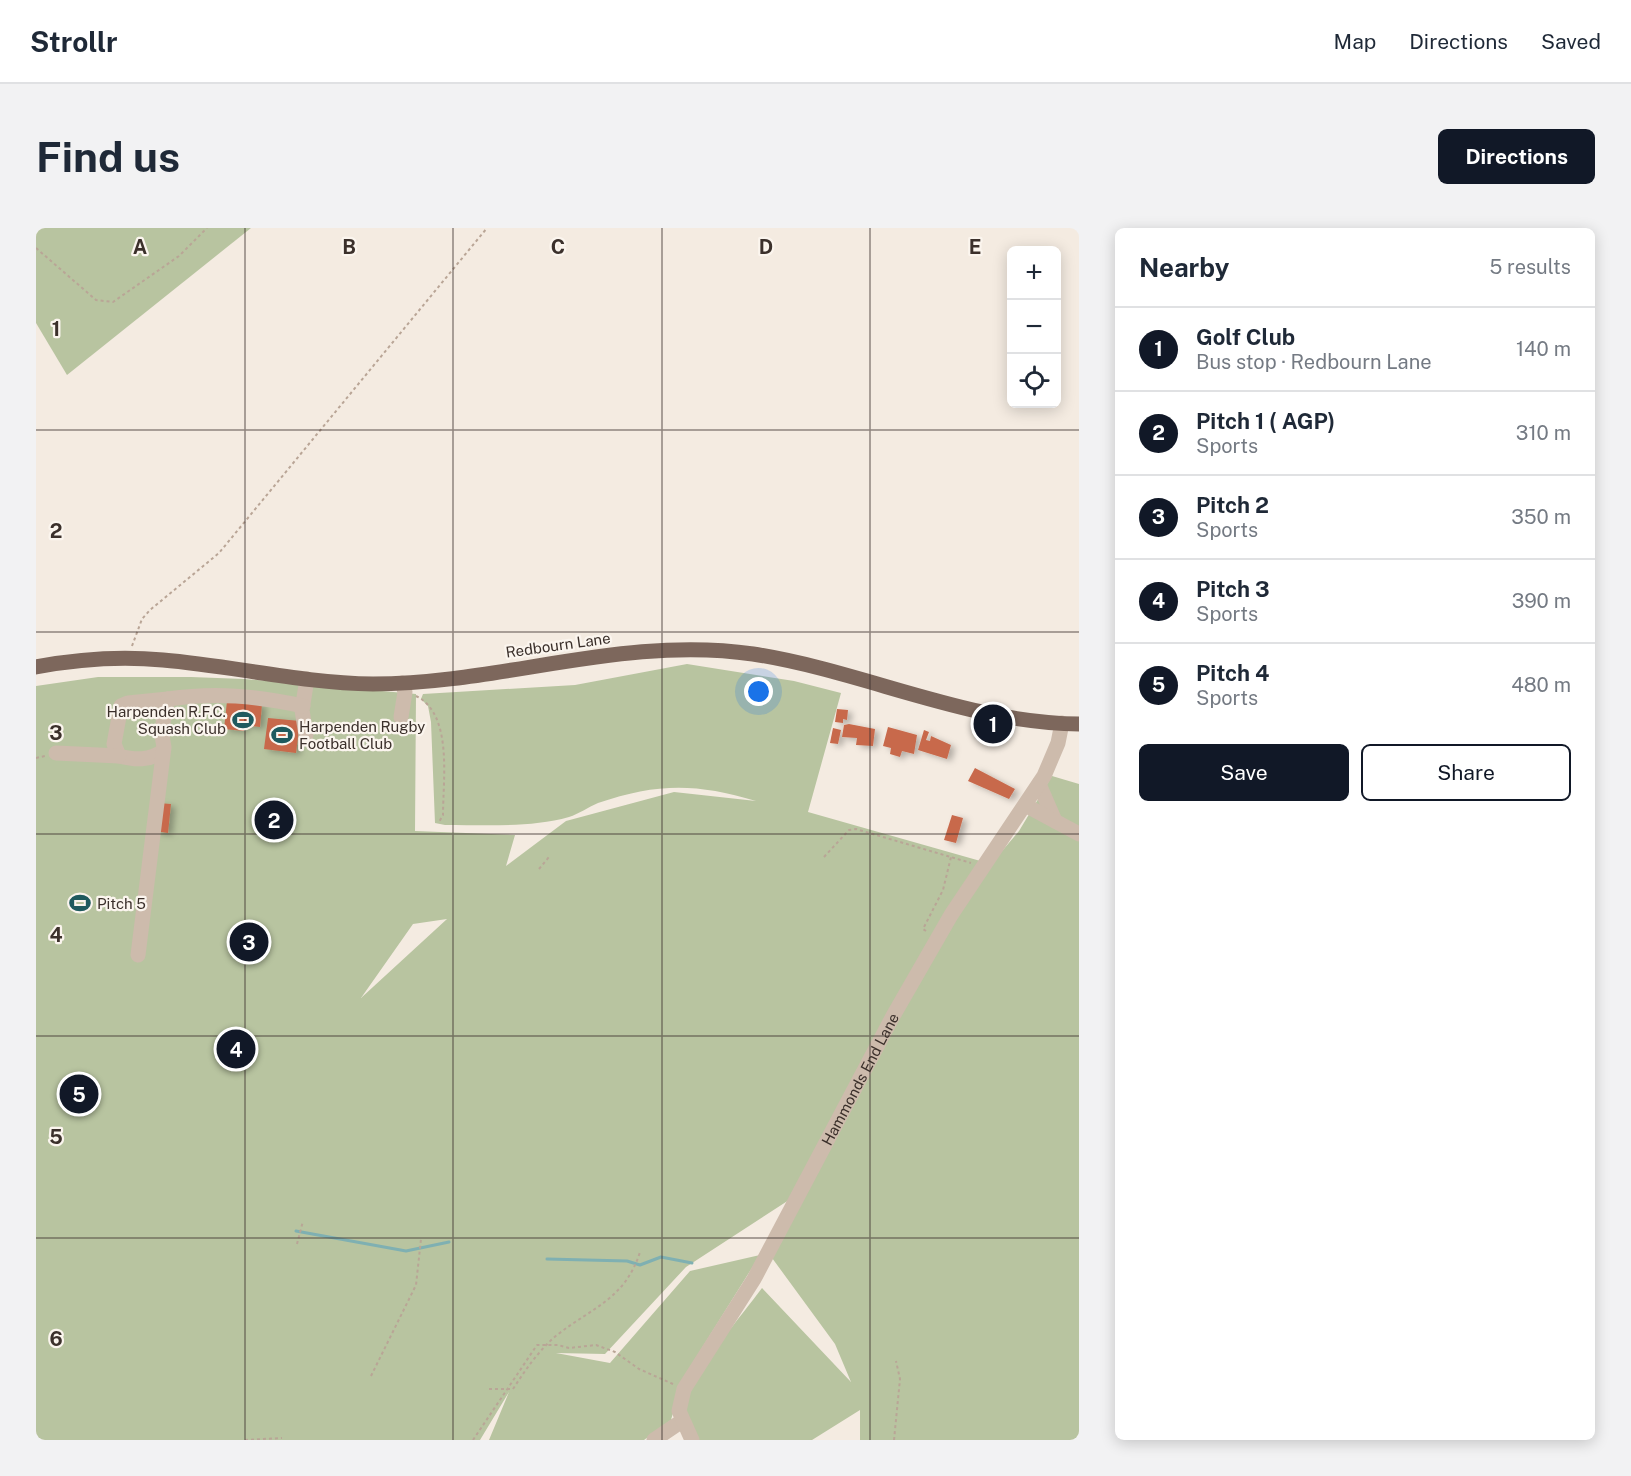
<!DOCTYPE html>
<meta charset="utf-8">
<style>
:root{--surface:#fff;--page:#f2f2f3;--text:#1f2937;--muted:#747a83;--line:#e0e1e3;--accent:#111827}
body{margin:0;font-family:"Public Sans",sans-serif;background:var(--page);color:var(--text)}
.controls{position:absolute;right:18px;top:18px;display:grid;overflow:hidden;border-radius:9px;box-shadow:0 3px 15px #0003}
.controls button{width:54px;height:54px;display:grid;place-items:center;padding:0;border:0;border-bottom:2px solid var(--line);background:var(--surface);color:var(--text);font:30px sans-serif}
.you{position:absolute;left:723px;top:464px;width:21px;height:21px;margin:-15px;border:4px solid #fff;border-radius:50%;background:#1a73e8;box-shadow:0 0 0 9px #1a73e833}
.badge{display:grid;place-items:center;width:39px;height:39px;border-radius:50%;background:var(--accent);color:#fff;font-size:20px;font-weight:700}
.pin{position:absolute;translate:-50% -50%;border:3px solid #fff;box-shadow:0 2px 6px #0006}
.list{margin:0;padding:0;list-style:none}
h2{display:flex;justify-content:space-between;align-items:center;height:78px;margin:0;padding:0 24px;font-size:26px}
h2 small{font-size:20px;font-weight:400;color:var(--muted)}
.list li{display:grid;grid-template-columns:39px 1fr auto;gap:18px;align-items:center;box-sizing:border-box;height:84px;padding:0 24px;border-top:2px solid var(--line)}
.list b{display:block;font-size:22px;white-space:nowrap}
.list p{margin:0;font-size:20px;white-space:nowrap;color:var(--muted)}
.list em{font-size:20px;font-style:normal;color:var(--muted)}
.actions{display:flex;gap:12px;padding:18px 24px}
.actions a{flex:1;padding:14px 0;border:2px solid var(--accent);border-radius:9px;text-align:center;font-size:21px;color:var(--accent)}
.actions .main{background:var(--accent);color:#fff}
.icon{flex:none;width:33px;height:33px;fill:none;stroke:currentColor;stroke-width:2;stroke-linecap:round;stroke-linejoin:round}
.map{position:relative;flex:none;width:1043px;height:1212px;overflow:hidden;border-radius:9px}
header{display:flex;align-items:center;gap:36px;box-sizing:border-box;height:84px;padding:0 30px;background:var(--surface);border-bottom:2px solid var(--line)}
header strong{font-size:28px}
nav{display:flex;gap:33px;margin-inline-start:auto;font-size:21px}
.intro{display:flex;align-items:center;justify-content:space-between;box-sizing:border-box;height:144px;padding:0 36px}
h1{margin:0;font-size:42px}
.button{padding:15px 27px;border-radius:9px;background:var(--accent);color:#fff;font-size:21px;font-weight:700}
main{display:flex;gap:36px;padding:0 36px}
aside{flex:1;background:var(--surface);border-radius:9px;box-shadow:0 3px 15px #0003}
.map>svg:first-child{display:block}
.green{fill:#b8c4a0;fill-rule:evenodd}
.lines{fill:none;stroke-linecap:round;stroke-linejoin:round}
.stream{stroke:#7fb0b2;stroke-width:3}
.building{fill:#c8694b;filter:url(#shadow)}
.path{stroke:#b9a596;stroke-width:2;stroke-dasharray:3 3;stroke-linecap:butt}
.minor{stroke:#cdbbac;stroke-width:15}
.major{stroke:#7d675c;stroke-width:15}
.grid{fill:none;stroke:#3b302b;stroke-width:1.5;stroke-opacity:0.55}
.labels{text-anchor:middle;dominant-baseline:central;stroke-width:4.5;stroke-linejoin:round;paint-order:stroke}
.street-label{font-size:15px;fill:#3b302b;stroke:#fbf5ee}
.poi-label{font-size:15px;fill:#3b302b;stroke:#fbf5ee;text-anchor:start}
.grid-label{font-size:20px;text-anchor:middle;font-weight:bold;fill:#3b302b;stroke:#fbf5ee;stroke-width:4.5;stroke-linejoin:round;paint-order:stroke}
</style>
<header>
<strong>Strollr</strong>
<nav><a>Map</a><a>Directions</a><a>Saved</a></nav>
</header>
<div class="intro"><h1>Find us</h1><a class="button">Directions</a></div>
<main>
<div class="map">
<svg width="1043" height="1212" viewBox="0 0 1043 1212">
<defs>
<filter id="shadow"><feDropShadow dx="4.5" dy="2.5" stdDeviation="3" flood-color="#0004"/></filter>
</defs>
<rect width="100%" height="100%" fill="#f4ebe1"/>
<g class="green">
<polygon points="0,0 215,0 31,147 0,95"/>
<path d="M651,436L758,453L805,465L772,584L955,636L983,603L1016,548L1043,556V1212H824V1182L776,1212H660C657,1203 649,1191 649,1181C651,1151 707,1086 726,1060L815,1154L799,1116L728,1019L753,972L650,1039L569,1126L520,1125L574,1135L654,1043L724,1027L646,1152L635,1192L608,1212H453L473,1164L444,1212H0V458L62,449H155L208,451L380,466L379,603L479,607L470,638L530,593L638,564L720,573C660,555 621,555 562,575C552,579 543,586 533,589C494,600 449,597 409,597L399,595L395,494L392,478L385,471L387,466L539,457ZM411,691L325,770L377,696Z"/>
</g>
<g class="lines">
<g class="stream">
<polyline points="260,1003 370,1023 413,1014"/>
<polyline points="511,1031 591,1033 604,1037 625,1029 656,1035"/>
</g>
</g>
<g class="building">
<polygon points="191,473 226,476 224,499 208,497 208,503 188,501"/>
<polygon points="801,481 812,482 811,492 807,491 807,495 799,494"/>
<polygon points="232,490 264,493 260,525 228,521"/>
<polygon points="813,496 839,501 837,518 820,517 821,510 806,509 808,497"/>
<polygon points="852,499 881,507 878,526 866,523 864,529 854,526 855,520 847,518"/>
<polygon points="797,500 805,502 802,516 794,515"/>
<polygon points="888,502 893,504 890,512 894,513 895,508 915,517 911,531 882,522"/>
<polygon points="939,540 979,561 973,571 932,553"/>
<polygon points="122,575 135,576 132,605 119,603"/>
<polygon points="916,587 927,590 920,615 908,612"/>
</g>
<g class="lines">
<g class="path">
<polyline points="0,20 60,72 77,74 143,28 171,0"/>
<polyline points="96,418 106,391 114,382 183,325 451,0"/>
<path d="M380,468C417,486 407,551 407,587L403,594"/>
<polyline points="0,530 9,528"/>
<polyline points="788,629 813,602 820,601 935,635"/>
<polyline points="503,641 513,629"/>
<polyline points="890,703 887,701 907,662 915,629"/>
<polyline points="261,1016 267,993"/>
<polyline points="335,1148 380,1057 385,1011"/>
<path d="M453,1161H477C490,1141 503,1122 521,1107C557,1079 589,1071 604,1024"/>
<polyline points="209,1212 246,1210"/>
<polyline points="437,1212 501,1117 522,1117 533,1120 560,1117 579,1124 603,1141 637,1156"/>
<polyline points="858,1212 864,1151 860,1133"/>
</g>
<g class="minor">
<polyline points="365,489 369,464 366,455"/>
<polyline points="270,507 266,482 271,451"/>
<path d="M127,523C114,533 99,532 83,528L78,516L85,478L92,475L132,471"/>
<polyline points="20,525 83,528"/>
<polyline points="1003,556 1019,593"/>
<polyline points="989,577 1043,606"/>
<path d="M102,727L128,519C124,503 128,488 132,471C179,464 221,468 267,478"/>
<polyline points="618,1212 646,1193"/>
<path id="s1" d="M656,1212L643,1183L648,1161L718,1051L857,788L915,687L1008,548L1022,515L1026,495"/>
</g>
<path class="major" d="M0,439C42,431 84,428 127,432C197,438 266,455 337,456C464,456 589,407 717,426C827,443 931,495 1043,496"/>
</g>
<path class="grid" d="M209,0V1212M417,0V1212M626,0V1212M834,0V1212M0,202H1043M0,404H1043M0,606H1043M0,808H1043M0,1010H1043"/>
<defs>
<symbol id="stadium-bare" viewBox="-9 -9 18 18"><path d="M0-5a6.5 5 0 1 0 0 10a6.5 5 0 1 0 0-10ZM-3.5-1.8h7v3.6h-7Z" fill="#1f5a5e" stroke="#fbf5ee" stroke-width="2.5" paint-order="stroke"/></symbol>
</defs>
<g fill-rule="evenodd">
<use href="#stadium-bare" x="192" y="477" width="30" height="30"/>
<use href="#stadium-bare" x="231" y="492" width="30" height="30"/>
<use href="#stadium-bare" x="29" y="660" width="30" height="30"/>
</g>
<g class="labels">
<g class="street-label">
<text transform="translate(522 417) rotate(-8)">Redbourn Lane</text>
<text stroke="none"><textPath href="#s1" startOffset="411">Hammonds End Lane</textPath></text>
</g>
<g class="poi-label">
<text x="190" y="483" text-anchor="end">Harpenden R.F.C.<tspan x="190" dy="17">Squash Club</tspan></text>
<text x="263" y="498">Harpenden Rugby<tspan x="263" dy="17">Football Club</tspan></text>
<text x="61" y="675">Pitch 5</text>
</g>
</g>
<g class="grid-label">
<text x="104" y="26">A</text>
<text x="313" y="26">B</text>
<text x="522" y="26">C</text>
<text x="730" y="26">D</text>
<text x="939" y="26">E</text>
<text x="20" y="108">1</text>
<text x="20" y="310">2</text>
<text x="20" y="512">3</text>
<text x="20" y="714">4</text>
<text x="20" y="916">5</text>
<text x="20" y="1118">6</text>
</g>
</svg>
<div class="controls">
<button>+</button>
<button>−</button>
<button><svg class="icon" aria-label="locate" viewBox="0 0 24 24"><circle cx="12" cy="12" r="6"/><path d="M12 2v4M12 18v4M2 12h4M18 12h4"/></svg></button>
</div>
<div class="you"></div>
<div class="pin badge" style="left:957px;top:496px">1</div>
<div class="pin badge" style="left:238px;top:592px">2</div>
<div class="pin badge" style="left:213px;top:714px">3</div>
<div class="pin badge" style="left:200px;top:821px">4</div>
<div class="pin badge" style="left:43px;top:866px">5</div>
</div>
<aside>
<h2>Nearby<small>5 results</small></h2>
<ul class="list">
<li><span class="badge">1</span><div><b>Golf Club</b><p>Bus stop · Redbourn Lane</p></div><em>140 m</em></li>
<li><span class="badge">2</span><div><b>Pitch 1 ( AGP)</b><p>Sports</p></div><em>310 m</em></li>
<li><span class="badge">3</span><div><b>Pitch 2</b><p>Sports</p></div><em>350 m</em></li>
<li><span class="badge">4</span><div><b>Pitch 3</b><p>Sports</p></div><em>390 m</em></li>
<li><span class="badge">5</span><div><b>Pitch 4</b><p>Sports</p></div><em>480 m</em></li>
</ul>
<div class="actions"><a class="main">Save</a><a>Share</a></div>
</aside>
</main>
